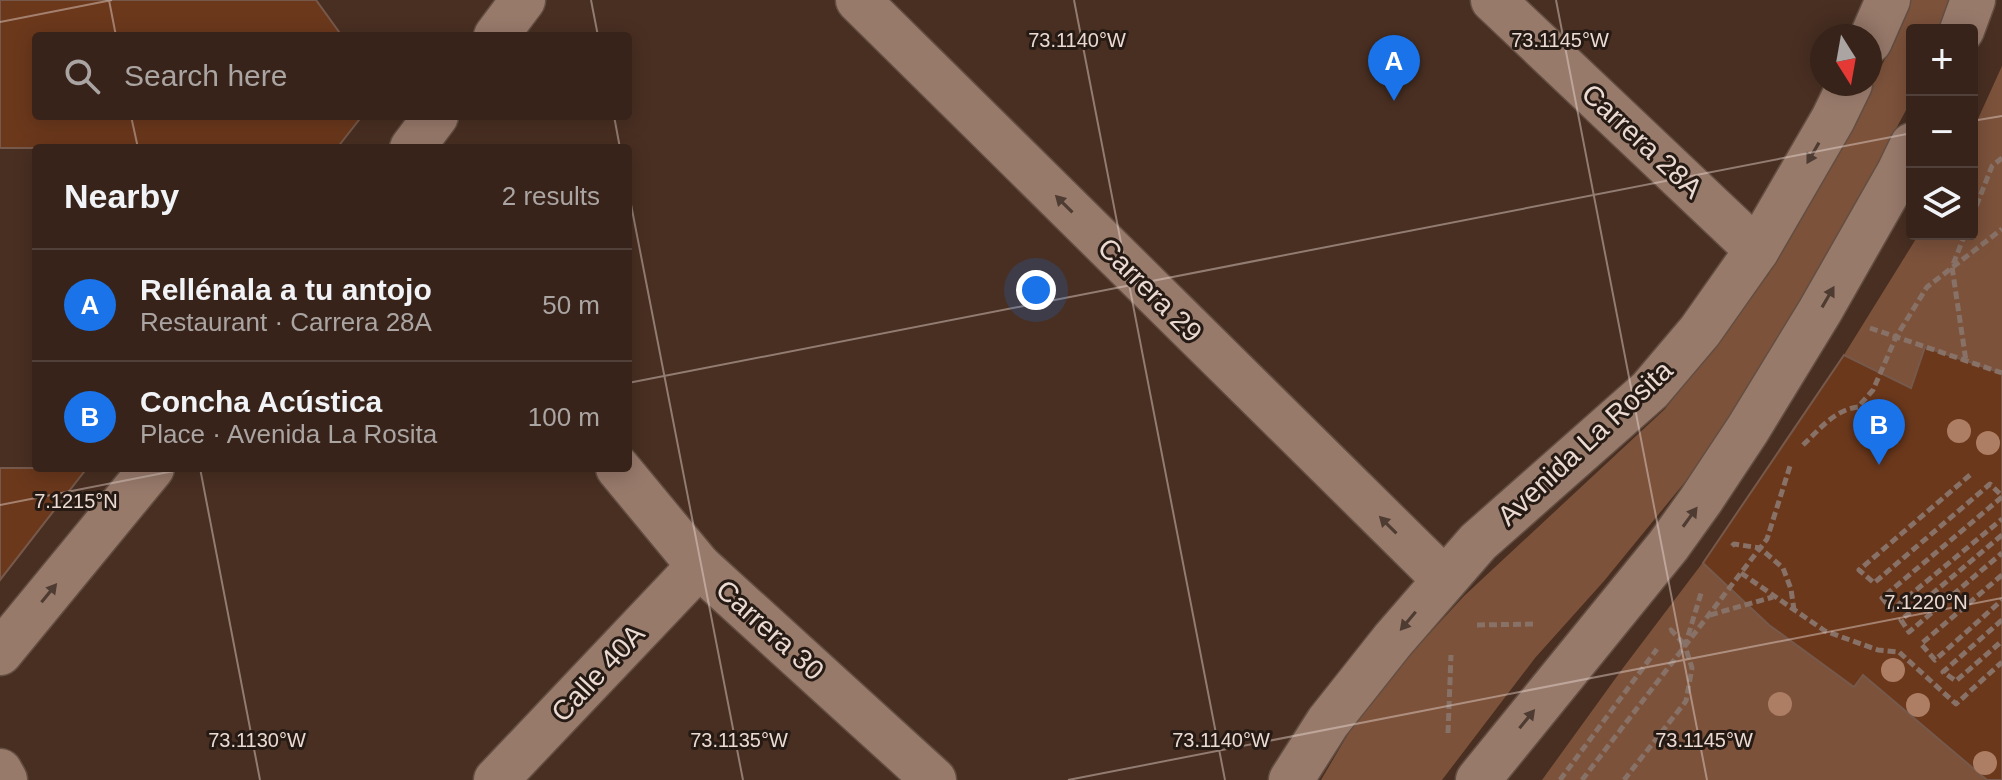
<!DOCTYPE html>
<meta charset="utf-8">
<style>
:root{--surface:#37231a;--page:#3e2b23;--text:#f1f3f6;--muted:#aaa4a2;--line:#514039;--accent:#1a73e8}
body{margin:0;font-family:Arial,sans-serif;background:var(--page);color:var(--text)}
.controls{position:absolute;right:24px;top:24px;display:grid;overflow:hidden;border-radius:8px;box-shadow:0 4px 20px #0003}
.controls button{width:72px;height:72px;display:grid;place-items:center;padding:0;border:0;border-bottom:2px solid var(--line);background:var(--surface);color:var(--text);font:40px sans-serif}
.compass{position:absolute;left:1810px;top:24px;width:72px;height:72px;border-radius:50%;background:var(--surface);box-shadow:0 4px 20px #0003;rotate:169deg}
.you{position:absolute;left:1036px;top:290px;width:28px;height:28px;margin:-20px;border:6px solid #fff;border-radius:50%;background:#1a73e8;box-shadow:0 0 0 12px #1a73e833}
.badge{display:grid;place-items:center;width:52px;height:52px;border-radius:50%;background:var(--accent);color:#fff;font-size:26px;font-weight:700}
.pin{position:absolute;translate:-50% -66px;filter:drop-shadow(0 2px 4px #0008)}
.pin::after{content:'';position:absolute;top:42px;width:28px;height:24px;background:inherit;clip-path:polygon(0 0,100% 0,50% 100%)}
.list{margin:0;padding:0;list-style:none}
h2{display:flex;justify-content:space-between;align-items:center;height:104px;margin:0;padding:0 32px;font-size:34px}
h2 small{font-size:26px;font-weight:400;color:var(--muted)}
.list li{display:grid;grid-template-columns:52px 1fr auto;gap:24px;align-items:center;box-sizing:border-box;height:112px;padding:0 32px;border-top:2px solid var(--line)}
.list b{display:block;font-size:30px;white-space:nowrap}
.list p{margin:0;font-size:26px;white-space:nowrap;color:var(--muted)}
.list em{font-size:26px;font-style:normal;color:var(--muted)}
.icon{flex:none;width:44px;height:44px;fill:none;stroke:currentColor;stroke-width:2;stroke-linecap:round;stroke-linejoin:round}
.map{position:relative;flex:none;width:2002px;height:780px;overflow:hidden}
.search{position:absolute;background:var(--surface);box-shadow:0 4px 20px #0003;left:32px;top:32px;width:600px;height:88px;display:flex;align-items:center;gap:20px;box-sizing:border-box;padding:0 28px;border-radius:8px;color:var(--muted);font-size:30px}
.panel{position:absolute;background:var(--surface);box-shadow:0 4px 20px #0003;left:32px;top:144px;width:600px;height:328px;border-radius:8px}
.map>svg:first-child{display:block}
.green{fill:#7c523b}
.building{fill:#6b381c;stroke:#76594b;stroke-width:2}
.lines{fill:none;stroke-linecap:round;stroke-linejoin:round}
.minor-casing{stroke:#634e42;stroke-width:47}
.tertiary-casing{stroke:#634e42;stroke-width:47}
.secondary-casing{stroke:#634e42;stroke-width:47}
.path{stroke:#887166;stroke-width:5;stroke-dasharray:8 4;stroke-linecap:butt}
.minor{stroke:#987a6b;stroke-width:44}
.tertiary{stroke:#987a6b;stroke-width:44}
.secondary{stroke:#987a6b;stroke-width:44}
.tree{fill:#ad7d64}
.oneway{fill:#4e3c32}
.ticks{fill:none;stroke:#ebdad2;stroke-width:2;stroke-opacity:0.45}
.labels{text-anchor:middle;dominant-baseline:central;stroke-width:6;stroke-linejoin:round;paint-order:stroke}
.street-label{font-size:28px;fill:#ebdad2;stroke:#261a14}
.ticks-label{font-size:20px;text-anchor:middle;fill:#ebdad2;stroke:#261a14;stroke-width:6;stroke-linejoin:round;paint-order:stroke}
</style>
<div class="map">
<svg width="2002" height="780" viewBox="0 0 2002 780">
<rect width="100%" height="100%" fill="#492f22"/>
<g class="green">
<polygon points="1911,0 1956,0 1943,30 1912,30 1912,99 1802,304 1703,460 1604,581 1535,658 1442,780 1321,780 1368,700 1464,596 1665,409 1768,275 1849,131 1888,53"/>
<polygon points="2002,66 2002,780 1542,780 1623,668 1738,516 1834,371 1919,234 1972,234 1972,132"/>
</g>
<g class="building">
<polygon points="0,0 316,0 342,36 36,36 36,116 362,116 337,148 0,148"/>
<polygon points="1925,347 2002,373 2002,780 1987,780 1863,675 1854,687 1769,625 1703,563 1844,355 1911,388"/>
<polygon points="0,468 87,468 0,580"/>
</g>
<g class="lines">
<defs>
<g id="minor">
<polyline points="1493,0 1757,250"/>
<polyline points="618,468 699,566 934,780"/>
<polyline points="0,771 5,780"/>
<polyline points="496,780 699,566"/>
</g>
<g id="tertiary">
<polyline points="858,0 1444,579"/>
<polyline points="496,36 523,0"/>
<polyline points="412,148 436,116"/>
<polyline points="0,653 152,468"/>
</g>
<g id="secondary">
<polyline points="1962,30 1973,0"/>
<polyline points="1870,41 1888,0"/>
<polyline points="1291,780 1328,722 1393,640 1478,542 1650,390 1700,331 1757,250 1833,119 1850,84"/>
<polyline points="1478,780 1668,546 1701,500 1748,429 1820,311 1898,174 1912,145"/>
</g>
</defs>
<use href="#minor" class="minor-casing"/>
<use href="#tertiary" class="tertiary-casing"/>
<use href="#secondary" class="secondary-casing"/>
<g class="path">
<polyline points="1972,217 1992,166 2002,158"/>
<polyline points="1965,234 1952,267 1966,361"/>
<polyline points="1870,328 2002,373"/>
<path d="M1803,445C1819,430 1834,410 1858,407L1873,390L1896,337L1927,287L2002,229"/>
<polyline points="1970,475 1859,570 1874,583 1990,484 2002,496"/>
<polyline points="2002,497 1882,598 1892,610 2002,519"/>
<polyline points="2002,535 1901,620 1909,632 2002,553"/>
<polyline points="1732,546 1734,544 1760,548 1783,568 1791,589 1794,610"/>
<polyline points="1741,573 1825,631 1878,650 1899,652 1956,704 2002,662"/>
<polyline points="2002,575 1921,644 1935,660 2002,600"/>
<polyline points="1710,615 1773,597"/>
<polyline points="2002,620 1943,672 1956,681 2002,641"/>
<polyline points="1477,625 1535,624"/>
<polyline points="1670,631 1671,630 1685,645"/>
<polyline points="1448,733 1451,655"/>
<polyline points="1560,780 1657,649"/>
<polyline points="1582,780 1767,539 1791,463"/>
<polyline points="1624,780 1686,701 1692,668 1685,646 1702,590"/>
</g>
<use href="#minor" class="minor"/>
<use href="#tertiary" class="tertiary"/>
<use href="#secondary" class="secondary"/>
</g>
<g class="tree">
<circle cx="1959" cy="431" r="12"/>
<circle cx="1988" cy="443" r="12"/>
<circle cx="1893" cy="670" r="12"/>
<circle cx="1780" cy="704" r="12"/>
<circle cx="1918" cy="705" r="12"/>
<circle cx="1985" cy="763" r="12"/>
</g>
<defs><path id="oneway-solid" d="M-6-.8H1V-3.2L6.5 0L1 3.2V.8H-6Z" transform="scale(2)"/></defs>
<g class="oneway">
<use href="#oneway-solid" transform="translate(1813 153) rotate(120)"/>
<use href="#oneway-solid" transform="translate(1064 204) rotate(-135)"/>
<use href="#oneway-solid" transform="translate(1828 297) rotate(-60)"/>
<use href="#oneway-solid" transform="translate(1690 517) rotate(-54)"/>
<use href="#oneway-solid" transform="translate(1388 525) rotate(-135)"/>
<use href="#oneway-solid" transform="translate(49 593) rotate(-51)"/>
<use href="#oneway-solid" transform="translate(1408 621) rotate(130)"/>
<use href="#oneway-solid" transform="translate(1527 719) rotate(-51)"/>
</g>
<path class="ticks" d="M109,0L116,36M591,0L598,36M1074,0L1225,780M1556,0L1707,780M0,22L112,0M131,116L138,148M614,116L620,148M1972,121L2002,116M628,189L743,780M628,383L1912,133M200,468L260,780M0,505L189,468M1068,780L2002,598"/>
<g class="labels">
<g class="street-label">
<text transform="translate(1642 141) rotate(43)">Carrera 28A</text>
<text transform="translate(1150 290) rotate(45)">Carrera 29</text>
<text transform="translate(1585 443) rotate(-43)">Avenida La Rosita</text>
<text transform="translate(770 630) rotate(42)">Carrera 30</text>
<text transform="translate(598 673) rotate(-47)">Calle 40A</text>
</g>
</g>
<g class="ticks-label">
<text x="1077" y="47">73.1140°W</text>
<text x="1560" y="47">73.1145°W</text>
<text x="76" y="508">7.1215°N</text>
<text x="1926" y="609">7.1220°N</text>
<text x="257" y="747">73.1130°W</text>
<text x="739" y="747">73.1135°W</text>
<text x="1221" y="747">73.1140°W</text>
<text x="1704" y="747">73.1145°W</text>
</g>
</svg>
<div class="controls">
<button>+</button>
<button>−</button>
<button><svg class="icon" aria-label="layers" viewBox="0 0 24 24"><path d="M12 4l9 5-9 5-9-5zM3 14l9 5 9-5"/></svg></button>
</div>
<svg class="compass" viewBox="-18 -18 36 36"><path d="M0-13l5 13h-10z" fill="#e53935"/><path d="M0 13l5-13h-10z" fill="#aaa4a2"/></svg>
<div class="you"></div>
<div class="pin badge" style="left:1394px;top:101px">A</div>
<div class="pin badge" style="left:1879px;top:465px">B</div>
<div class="search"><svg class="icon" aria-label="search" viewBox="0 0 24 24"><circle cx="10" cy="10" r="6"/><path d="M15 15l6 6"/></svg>Search here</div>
<section class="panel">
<h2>Nearby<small>2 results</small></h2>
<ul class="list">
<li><span class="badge">A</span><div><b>Rellénala a tu antojo</b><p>Restaurant · Carrera 28A</p></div><em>50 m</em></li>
<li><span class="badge">B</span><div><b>Concha Acústica</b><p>Place · Avenida La Rosita</p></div><em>100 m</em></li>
</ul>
</section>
</div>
